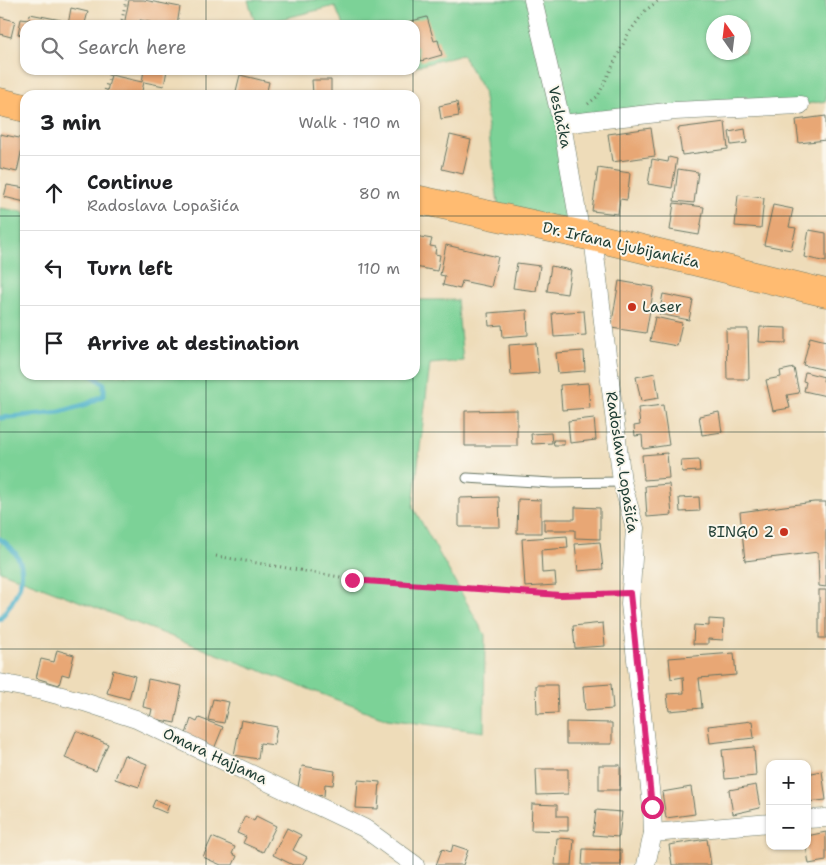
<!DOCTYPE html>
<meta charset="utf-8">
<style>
:root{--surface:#fff;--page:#f2f2f2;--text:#202124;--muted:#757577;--line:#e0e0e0}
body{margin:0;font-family:"Shantell Sans",sans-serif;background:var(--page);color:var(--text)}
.controls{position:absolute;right:15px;bottom:15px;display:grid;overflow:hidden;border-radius:10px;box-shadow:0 1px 4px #0004}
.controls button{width:45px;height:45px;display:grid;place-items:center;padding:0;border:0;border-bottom:1px solid var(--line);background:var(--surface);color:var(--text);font:25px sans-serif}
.compass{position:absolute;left:706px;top:15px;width:45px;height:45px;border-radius:50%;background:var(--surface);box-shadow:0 1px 4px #0004;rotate:346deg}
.stop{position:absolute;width:15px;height:15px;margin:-11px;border:4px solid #db2777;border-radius:50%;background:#fff}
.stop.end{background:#db2777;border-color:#fff;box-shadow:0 1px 5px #0008}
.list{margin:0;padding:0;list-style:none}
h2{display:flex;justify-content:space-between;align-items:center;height:65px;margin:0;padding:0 20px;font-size:21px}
h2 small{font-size:16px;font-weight:400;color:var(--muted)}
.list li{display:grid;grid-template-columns:32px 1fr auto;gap:15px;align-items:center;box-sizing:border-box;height:75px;padding:0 20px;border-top:1px solid var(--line)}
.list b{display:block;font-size:19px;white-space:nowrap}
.list p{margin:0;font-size:16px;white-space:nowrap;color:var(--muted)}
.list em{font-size:16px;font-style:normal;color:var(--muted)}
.icon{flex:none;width:28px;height:28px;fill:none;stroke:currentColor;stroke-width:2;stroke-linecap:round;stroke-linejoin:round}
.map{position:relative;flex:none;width:826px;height:865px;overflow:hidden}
.search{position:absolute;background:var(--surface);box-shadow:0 1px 4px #0004;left:20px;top:20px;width:400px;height:55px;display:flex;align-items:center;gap:12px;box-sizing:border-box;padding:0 18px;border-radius:15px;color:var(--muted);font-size:19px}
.panel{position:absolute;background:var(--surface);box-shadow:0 1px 4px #0004;left:20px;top:90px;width:400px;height:290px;border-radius:15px}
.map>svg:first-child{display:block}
.green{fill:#7bd297;stroke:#4d8866;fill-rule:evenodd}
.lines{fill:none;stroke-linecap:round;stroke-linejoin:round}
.stream{stroke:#4ab1c9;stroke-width:5}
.building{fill:#e8a774}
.lane-casing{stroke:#677563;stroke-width:11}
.street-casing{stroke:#677563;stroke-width:19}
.primary-casing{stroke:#677563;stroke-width:29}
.path{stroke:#677563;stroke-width:3;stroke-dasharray:1 4;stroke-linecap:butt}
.lane{stroke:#fff;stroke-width:9}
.street{stroke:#fff;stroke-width:18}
.primary{stroke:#ffbb71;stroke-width:28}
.route{stroke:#db2777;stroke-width:6}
.grid{fill:none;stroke:#1f3d34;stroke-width:1;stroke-opacity:0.55}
.poi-dot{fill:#c8321e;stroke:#fbf7ec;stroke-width:2}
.labels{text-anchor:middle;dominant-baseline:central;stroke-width:4;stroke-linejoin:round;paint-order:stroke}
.street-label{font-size:15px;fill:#1f3d34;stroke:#fbf7ec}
.poi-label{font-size:15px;fill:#1f3d34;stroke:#fbf7ec;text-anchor:start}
</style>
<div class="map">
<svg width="826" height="865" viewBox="0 0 826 865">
<rect width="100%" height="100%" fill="#fbf7ec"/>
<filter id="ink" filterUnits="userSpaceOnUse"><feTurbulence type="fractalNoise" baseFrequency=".02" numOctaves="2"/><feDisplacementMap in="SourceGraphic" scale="10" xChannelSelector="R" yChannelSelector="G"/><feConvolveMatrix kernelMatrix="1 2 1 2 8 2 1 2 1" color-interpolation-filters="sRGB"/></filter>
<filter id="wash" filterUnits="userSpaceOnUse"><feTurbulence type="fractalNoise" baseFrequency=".0096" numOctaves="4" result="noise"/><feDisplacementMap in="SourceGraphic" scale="20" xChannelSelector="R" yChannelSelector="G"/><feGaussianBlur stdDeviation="1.12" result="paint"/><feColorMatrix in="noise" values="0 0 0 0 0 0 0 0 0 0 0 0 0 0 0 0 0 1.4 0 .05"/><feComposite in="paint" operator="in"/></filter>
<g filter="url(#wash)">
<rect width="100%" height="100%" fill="#eedcb9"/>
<g class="green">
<path d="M248,0H826V101L800,105L562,124L581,236L500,218L483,90L462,54L415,67V25H343L335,6L256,25ZM714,22H744V52H714Z"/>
<polygon points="0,208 25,212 25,375 415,375 415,300 457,300 463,361 430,364 413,507 485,635 484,732 387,719 0,571"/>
</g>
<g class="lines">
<g class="stream">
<polyline points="0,418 60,412 87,404 104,395 104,384 92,375"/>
<path d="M0,539C35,562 22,591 0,619"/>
</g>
</g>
<g id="blocks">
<g class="building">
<polygon points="129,0 144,0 180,7 177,25 153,25 154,23 140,20 139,25 124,25"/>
<polygon points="71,8 88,12 85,23 89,25 68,25"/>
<polygon points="30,14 61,20 60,25 25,25 25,36 18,34 21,19 29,20"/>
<polygon points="0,17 15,21 11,37 0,34"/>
<polygon points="427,17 434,41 438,40 442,55 421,61 417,46 415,47 415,25 400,24"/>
<polygon points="144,70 167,70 164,86 144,82 141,95 106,95 111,75 142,82"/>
<polygon points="240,75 269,82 266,95 235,95"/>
<polygon points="312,80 331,80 331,94 313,94"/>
<polygon points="457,102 459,116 441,119 439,106"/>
<polygon points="826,116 826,140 799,143 796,120"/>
<polygon points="725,122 728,149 682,155 678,128"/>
<polygon points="651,128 655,156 612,162 608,134"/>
<polygon points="745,129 747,143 731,145 729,132"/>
<polygon points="0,134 24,139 17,172 0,168"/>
<polygon points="450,135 471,140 463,174 442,169"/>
<polygon points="669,157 677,159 672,188 648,184 652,159 668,162"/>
<polygon points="598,168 630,173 627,200 620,199 618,214 592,211"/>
<polygon points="678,169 698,172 694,203 674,201"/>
<polygon points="7,185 25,188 25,202 4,197"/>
<polygon points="738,195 764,198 761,228 735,226"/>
<polygon points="674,203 704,207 699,235 670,230"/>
<polygon points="773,205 793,209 789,227 796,228 791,250 764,245"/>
<polygon points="809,230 826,233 826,262 804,257"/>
<polygon points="415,236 432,239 430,246 436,247 435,254 440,255 437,271 415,267"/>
<polygon points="446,245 498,257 491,287 462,281 460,289 443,285 445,276 440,275"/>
<polygon points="517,263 540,266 536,291 513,288"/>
<polygon points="551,266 571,270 567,294 547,291"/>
<polygon points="619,281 654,287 646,333 611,328"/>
<polygon points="663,294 693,300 689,320 659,314"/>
<polygon points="527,310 528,335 503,337 502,325 489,326 488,313"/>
<polygon points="584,311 586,335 554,337 552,313"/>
<polygon points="655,317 682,323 677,346 650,341"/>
<polygon points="760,327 786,328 786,343 759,342"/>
<polygon points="726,329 748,329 749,379 727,379"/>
<polygon points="810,337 826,341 826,370 803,365"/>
<polygon points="536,343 539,373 511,375 509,345"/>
<polygon points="584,351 585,371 558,373 556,353"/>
<polygon points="794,368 799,393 787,395 790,408 773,411 766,380 781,377 780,371"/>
<polygon points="805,372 824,377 823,381 826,382 826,396 804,391 806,382 803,381"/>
<polygon points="655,373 659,398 641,401 636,377"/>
<polygon points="588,383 590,408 562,410 560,385"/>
<polygon points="663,405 669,445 643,449 642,435 635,436 634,426 640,425 638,408"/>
<polygon points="517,410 517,446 465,446 465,411"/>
<polygon points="719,412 722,432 702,435 699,416"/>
<polygon points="594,418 596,440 570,443 568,421"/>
<polygon points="551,433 552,443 532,444 531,434"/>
<polygon points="553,440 564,440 564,445 554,445"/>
<polygon points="667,453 669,478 644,480 642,455"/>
<polygon points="699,460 700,471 682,472 681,461"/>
<polygon points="669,484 672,515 647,517 645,486"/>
<polygon points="499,497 500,527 459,527 459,498"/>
<polygon points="699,497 700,511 680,512 679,498"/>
<polygon points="518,499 541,500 541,533 517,533"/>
<polygon points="814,502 826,502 826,587 819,586 818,552 745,561 740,512"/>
<polygon points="575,507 600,508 600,539 575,538 575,530 544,530 544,519 575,519"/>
<polygon points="567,536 568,548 541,550 542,573 555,572 556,585 525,587 522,539"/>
<polygon points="600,542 603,569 578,571 575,544"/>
<rect x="819" y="590" width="7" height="48"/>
<polygon points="709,619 724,620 723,640 708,639 708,644 693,644 694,625 709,626"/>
<polygon points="603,623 605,646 575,648 573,626"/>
<polygon points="57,650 74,655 69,676 62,674 59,685 36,678 41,659 54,662"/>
<polygon points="734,653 736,675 699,678 702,708 669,711 667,694 684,693 683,677 671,679 669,658"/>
<polygon points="113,670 135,676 129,699 107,693"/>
<polygon points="148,679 182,686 175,723 150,718 152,709 143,707"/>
<polygon points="611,684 613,709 585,711 583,686"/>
<polygon points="536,685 557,685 558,713 537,714"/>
<polygon points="213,699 229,702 224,723 208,720"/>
<polygon points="199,718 223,727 214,749 185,737 191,719 197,722"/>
<polygon points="241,720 277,727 274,745 260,743 258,759 234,755"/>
<polygon points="752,721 754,738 710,743 708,726"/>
<polygon points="566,722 612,723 612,744 566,744"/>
<polygon points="76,731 108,744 96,771 65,758"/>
<polygon points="754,747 756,776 725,779 722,750"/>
<polygon points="124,755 147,764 139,787 115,779"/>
<rect x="599" y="765" width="21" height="25"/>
<polygon points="302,766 335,771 333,785 325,784 324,796 297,792"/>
<polygon points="536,769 568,769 568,794 537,795"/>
<polygon points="822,771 826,800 807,802 807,774"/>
<polygon points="358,780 380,782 378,809 356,808"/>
<polygon points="756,785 760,808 733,814 729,790"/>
<polygon points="691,787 695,814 666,818 662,792"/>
<polygon points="155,800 169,805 166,813 152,807"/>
<polygon points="532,804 557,805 557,816 568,816 568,831 531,830"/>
<polygon points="596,810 622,812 619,837 593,835"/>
<polygon points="245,816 254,821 256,816 276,826 263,852 243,843 246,837 237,833"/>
<polygon points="287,828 301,835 293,850 307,857 302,865 293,865 273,855"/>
<polygon points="826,832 826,861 809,864 806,846 807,836"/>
<polygon points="212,837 235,847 232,854 237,856 233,865 221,865 203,857"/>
<polygon points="557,838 574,839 572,865 555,865"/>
<polygon points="707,839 711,865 672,865 669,845"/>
<polygon points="453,845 468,850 463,865 436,865 442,849 451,852"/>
<polygon points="583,849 621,850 621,865 582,865"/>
</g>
</g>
</g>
<g filter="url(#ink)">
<use href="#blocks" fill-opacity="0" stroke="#677563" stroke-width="1"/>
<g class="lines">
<defs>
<polyline id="lane" points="467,478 552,483 622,482"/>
<g id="street">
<polyline points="533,0 562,124 581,236"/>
<polyline points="562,124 675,111 800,105"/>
<polyline points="593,237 622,482 635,528 630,604 652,807 653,833 646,865"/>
<polyline points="0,683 43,691 84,702 136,719 364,828 415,865"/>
<polyline points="807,819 826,818"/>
<polyline points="653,833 770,823"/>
</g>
<g id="primary">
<polyline points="0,102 25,108"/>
<polyline points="415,199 593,237 826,293"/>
</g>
</defs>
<use href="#lane" class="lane-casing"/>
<use href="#street" class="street-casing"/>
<use href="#primary" class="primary-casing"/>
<g class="path">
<polyline points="121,25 126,0"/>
<polyline points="104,95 110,70"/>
<polyline points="588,104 598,96 628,34 645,11 659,0"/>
<polyline points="216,556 352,579 561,595 614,593"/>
</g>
<use href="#lane" class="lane"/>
<use href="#street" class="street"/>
<use href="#primary" class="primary"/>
</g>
</g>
<g class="lines" filter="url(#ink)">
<polyline class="route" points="352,580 560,595 630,593 652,807"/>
</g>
<path class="grid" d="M206,0V25M413,0V25M620,0V865M206,70V95M413,70V95M0,216H25M415,216H826M206,375V865M413,375V865M0,432H826M0,649H826"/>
<g class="poi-dot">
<circle cx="632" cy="307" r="5"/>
<circle cx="784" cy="532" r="5"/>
</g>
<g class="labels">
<g class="street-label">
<text transform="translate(560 117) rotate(78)">Veslačka</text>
<text transform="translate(621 245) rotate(13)">Dr. Irfana Ljubijankića</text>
<text transform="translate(622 462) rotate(81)">Radoslava Lopašića</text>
<text transform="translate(215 756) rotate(25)">Omara Hajjama</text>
</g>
<g class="poi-label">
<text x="642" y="307">Laser</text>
<text x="774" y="532" text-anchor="end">BINGO 2</text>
</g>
</g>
</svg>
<div class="controls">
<button>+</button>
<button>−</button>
</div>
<svg class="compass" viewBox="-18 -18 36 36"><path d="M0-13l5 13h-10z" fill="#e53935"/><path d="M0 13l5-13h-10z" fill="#757577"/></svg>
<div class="stop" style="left:652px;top:807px"></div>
<div class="stop end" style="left:352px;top:580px"></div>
<div class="search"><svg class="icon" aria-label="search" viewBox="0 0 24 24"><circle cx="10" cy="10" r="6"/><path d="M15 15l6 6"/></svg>Search here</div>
<section class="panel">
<h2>3 min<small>Walk · 190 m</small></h2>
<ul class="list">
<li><svg class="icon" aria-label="ahead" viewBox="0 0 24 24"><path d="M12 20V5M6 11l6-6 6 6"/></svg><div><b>Continue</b><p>Radoslava Lopašića</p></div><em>80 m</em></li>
<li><svg class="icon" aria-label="left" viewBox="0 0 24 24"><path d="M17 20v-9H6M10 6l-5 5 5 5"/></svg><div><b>Turn left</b></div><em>110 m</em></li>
<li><svg class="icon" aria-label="arrive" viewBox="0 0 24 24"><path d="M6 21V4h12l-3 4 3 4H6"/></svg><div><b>Arrive at destination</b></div></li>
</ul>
</section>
</div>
